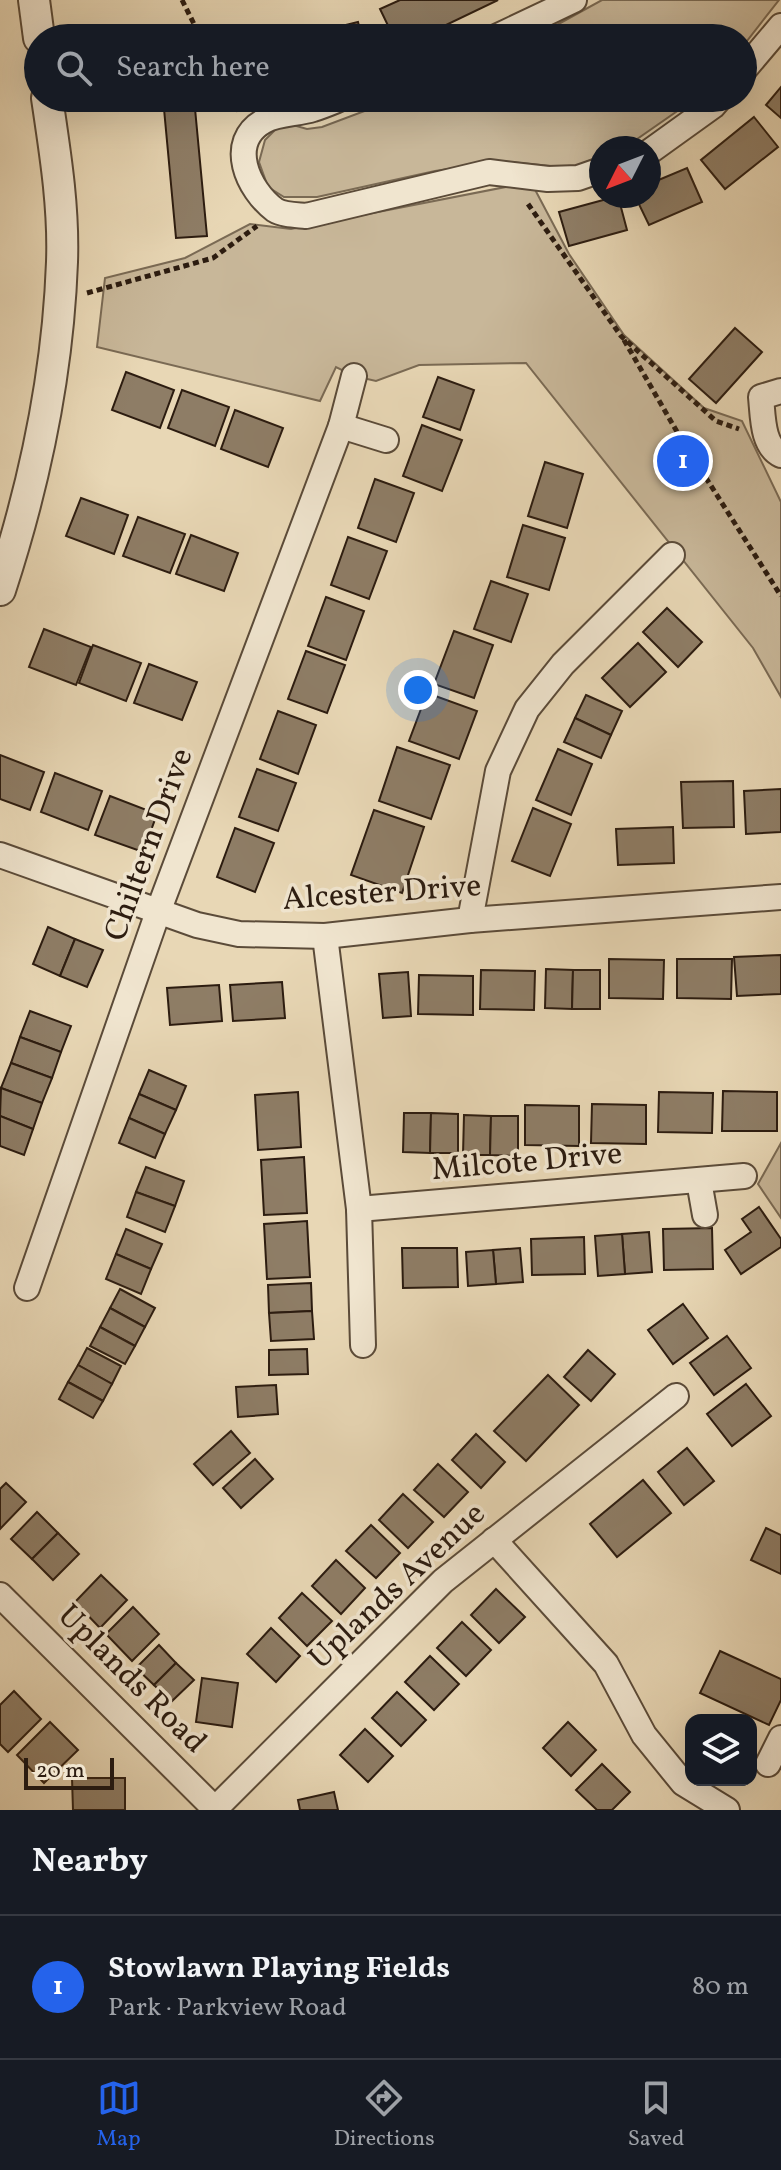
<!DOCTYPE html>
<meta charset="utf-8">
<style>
:root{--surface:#171b24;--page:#20242c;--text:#f1f3f6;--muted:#9ea1a6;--line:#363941;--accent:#2563eb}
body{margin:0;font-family:Vollkorn,serif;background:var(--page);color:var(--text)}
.controls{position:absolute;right:24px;bottom:24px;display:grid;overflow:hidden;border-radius:16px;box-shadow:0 8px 32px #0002}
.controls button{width:72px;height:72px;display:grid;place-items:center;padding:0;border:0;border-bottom:2px solid var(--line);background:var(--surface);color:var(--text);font:40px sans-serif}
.compass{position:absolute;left:589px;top:136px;width:72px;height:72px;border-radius:50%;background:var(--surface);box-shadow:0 8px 32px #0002;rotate:228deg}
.scale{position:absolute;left:24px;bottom:20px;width:90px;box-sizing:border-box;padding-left:8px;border:4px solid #2c1c10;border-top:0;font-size:22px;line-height:28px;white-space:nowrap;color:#2c1c10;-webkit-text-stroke:6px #f0e5cf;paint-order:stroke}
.you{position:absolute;left:418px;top:690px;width:28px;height:28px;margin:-20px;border:6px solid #fff;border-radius:50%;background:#1a73e8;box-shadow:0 0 0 12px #1a73e833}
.badge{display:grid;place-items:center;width:52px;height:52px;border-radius:50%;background:var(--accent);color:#fff;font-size:26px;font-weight:700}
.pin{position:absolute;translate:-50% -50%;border:4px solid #fff;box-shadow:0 2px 8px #0006}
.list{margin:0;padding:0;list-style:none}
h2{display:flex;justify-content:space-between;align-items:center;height:104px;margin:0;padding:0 32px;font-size:34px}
h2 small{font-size:26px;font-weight:400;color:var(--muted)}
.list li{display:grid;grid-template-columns:52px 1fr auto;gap:24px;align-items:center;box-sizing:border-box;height:144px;padding:0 32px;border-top:2px solid var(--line)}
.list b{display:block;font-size:30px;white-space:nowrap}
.list p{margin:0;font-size:26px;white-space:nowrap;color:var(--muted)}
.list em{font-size:26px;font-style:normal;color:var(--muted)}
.icon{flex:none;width:44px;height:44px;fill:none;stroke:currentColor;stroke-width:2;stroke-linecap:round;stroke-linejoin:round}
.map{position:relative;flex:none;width:781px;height:1810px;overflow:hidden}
.search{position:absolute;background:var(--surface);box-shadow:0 8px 32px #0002;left:24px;right:24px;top:24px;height:88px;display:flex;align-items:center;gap:20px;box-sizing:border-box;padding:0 28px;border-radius:44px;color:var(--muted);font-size:30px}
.sheet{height:248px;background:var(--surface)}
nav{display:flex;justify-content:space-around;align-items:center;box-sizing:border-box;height:112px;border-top:2px solid var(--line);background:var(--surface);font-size:22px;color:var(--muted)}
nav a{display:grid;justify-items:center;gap:4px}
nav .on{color:var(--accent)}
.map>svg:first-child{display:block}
.green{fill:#c8b799;stroke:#7a6a54;stroke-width:2}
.building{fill:#8e7d66;stroke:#2c1c10;stroke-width:2}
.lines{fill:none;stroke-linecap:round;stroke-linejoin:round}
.minor-casing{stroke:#5b4b39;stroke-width:28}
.tertiary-casing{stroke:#5b4b39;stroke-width:34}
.path{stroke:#2c1c10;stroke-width:5;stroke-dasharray:6 4;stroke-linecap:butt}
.minor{stroke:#f0e5cf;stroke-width:24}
.tertiary{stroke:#f0e5cf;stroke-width:30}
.labels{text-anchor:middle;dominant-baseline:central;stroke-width:7;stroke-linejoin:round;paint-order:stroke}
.street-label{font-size:32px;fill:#2c1c10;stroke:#f0e5cf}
</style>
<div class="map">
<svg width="781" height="1810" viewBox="0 0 781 1810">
<rect width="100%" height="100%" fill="#e8d7b5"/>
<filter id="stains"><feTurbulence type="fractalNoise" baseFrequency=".0025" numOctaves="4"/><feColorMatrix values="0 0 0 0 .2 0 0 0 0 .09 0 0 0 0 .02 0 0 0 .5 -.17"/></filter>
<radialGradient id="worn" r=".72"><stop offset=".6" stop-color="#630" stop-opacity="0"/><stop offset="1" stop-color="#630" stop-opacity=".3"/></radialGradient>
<g class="green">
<polygon points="602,0 779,0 743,46 743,38 533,38"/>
<polygon points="399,98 696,98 627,146 601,148 601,156 571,168 500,161 435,171 317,197 284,197 268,187 259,162 265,140 278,127 293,125 307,129 322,127"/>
<polygon points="531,182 569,254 624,335 704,408 742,421 781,502 781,697 753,648 526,363 419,365 376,381 354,376 336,367 320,401 97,347 105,278 185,258 250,224 291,229"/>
<polygon points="781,1143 781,1218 758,1184"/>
</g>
<g class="building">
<polygon points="400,0 498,0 419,38 394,38 380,9"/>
<polygon points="358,22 362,38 293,38"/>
<polygon points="781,87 781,118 766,105"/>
<polygon points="163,98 194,98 207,236 176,238"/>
<polygon points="754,117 778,147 725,189 701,160"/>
<polygon points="687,168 702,202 649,225 635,196 649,196 649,184"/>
<polygon points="618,196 627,230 569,246 559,212"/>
<polygon points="735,328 762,352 716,403 689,379"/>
<polygon points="126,372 174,390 160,428 112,410"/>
<polygon points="438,377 474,390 460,430 423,417"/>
<polygon points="182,390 229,407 215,446 168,428"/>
<polygon points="235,410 283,428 268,467 221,449"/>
<polygon points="422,425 462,440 442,491 403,476"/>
<polygon points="545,462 583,474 567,528 528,516"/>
<polygon points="375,479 414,493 396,542 358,528"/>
<polygon points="81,498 128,515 114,554 66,536"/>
<polygon points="138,517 185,534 170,573 123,556"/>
<polygon points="523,525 565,538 549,590 507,577"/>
<polygon points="191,535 238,553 224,591 176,574"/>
<polygon points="348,537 387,551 369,599 331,585"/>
<polygon points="491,581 528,594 511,642 474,629"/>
<polygon points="326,597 364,611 346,660 308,646"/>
<polygon points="667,608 702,642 678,667 643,632"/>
<polygon points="44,629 91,647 76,685 29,667"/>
<polygon points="454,631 493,645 474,698 434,684"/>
<polygon points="638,643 666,672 630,707 602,678"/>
<polygon points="93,645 141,663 126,701 79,683"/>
<polygon points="306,651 345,665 327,713 288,699"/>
<polygon points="149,664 197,682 182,720 134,703"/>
<polygon points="427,693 477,711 459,759 409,741"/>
<polygon points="586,695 622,711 611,735 575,718"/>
<polygon points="278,711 316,725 298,774 260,759"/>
<polygon points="575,718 611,735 601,758 564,742"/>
<polygon points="397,747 450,765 431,819 379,801"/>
<polygon points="558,749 592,764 571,815 536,800"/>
<polygon points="0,755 44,772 30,810 0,799"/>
<polygon points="257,769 296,783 278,831 239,817"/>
<polygon points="55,773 102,791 88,830 41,812"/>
<polygon points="733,781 734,827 683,828 681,782"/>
<polygon points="781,789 781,832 746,834 744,791"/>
<polygon points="110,796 157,814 143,852 95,835"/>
<polygon points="533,808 571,824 550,876 512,861"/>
<polygon points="374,810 424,827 402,893 351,875"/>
<polygon points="673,827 674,863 618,865 616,829"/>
<polygon points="235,828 274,843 255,892 217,877"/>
<polygon points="48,927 75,939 60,976 33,964"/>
<polygon points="75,939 103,950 87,987 60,976"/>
<polygon points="781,955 781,994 737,996 734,957"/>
<polygon points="609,959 664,960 663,999 609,998"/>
<polygon points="677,959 732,959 731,999 677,998"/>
<polygon points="546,969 573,970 572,1009 545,1008"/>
<polygon points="481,970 535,971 534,1010 480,1009"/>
<polygon points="573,970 600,970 600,1009 572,1009"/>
<polygon points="408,972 411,1016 383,1018 379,974"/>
<polygon points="419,975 473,976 473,1015 418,1014"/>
<polygon points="282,982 285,1018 233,1021 230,985"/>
<polygon points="219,985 222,1021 170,1025 167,988"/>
<polygon points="30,1011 71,1026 61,1052 20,1037"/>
<polygon points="20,1037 61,1052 52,1078 11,1063"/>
<polygon points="11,1063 52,1078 42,1103 1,1088"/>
<polygon points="149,1070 186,1086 176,1110 139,1094"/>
<polygon points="1,1088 42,1103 33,1129 0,1116"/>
<polygon points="723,1091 777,1092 777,1131 722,1131"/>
<polygon points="298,1092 301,1147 258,1150 255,1095"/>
<polygon points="659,1092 713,1093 712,1133 658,1132"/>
<polygon points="139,1094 176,1110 165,1134 129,1118"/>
<polygon points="592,1104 646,1105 646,1144 591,1143"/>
<polygon points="525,1105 579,1106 579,1146 525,1145"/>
<polygon points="404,1113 431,1113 430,1153 403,1152"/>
<polygon points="431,1113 458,1114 458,1153 430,1153"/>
<polygon points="464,1115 491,1116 490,1155 463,1155"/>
<polygon points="0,1116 33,1129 24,1155 0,1146"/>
<polygon points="491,1116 518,1116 518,1156 490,1155"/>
<polygon points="129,1118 165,1134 155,1158 119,1143"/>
<polygon points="304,1157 307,1213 264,1215 261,1160"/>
<polygon points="146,1167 184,1181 175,1206 136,1192"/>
<polygon points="136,1192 175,1206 165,1232 127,1217"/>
<polygon points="759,1207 781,1239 781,1247 741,1274 725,1250 751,1232 742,1219"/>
<polygon points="307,1221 310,1277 267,1279 264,1224"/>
<polygon points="712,1228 713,1269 664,1270 663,1229"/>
<polygon points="126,1229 162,1244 151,1269 116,1254"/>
<polygon points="649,1232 652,1272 625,1274 622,1234"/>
<polygon points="622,1234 625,1274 598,1276 595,1236"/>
<polygon points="584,1237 585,1274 532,1275 531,1239"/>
<polygon points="402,1248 457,1248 458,1287 403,1288"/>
<polygon points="520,1248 523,1282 496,1284 493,1250"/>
<polygon points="493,1250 496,1284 468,1286 466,1252"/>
<polygon points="116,1254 151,1269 141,1294 106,1279"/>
<polygon points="311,1283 312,1311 269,1313 268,1285"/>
<polygon points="120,1289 155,1308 145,1327 110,1308"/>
<polygon points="683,1304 708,1338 673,1364 648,1330"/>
<polygon points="110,1308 145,1327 135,1346 100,1327"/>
<polygon points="312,1311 314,1339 271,1341 269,1313"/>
<polygon points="100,1327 135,1346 125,1364 90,1346"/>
<polygon points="727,1336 751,1368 714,1395 690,1363"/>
<polygon points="87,1348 121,1366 112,1384 78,1365"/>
<polygon points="307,1349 308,1374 269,1375 269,1350"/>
<polygon points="588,1350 615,1374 591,1401 564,1377"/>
<polygon points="78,1365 112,1384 103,1401 68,1382"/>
<polygon points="548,1375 579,1405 526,1461 494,1431"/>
<polygon points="68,1382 103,1401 93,1418 59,1399"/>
<polygon points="746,1384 771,1416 732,1446 707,1414"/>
<polygon points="276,1385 278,1414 238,1417 236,1387"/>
<polygon points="231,1431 250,1453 213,1485 194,1464"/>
<polygon points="476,1434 505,1462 481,1488 452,1460"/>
<polygon points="687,1448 714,1481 684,1505 658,1472"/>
<polygon points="255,1459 273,1479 241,1508 223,1488"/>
<polygon points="438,1464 468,1492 444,1517 414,1490"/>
<polygon points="643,1480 671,1513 617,1557 590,1524"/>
<polygon points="6,1483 26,1502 0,1529 0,1489"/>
<polygon points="403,1494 433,1522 408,1548 379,1520"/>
<polygon points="37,1512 58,1533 32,1559 11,1539"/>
<polygon points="371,1525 400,1553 376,1578 346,1551"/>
<polygon points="766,1528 781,1535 781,1574 751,1560"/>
<polygon points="58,1533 79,1554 53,1580 32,1559"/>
<polygon points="336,1560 365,1588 341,1614 312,1586"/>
<polygon points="101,1575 127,1600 100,1628 75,1602"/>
<polygon points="496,1589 525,1617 499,1643 471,1615"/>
<polygon points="302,1593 332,1621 307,1646 279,1618"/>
<polygon points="133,1607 159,1634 132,1661 106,1634"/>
<polygon points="462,1622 491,1650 466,1676 437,1648"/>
<polygon points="271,1628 300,1656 276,1682 247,1654"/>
<polygon points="159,1645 176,1663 154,1685 136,1668"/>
<polygon points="720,1651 781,1679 781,1700 769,1725 700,1693"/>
<polygon points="430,1656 459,1684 434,1710 405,1682"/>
<polygon points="176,1663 194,1680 171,1702 154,1685"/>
<polygon points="202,1678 238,1683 232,1727 196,1722"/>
<polygon points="14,1691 41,1719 8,1752 0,1744 0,1705"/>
<polygon points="397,1692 426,1720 401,1746 372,1718"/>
<polygon points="50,1722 78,1750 44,1783 17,1755"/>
<polygon points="568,1722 596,1750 571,1776 543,1748"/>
<polygon points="365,1729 393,1756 368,1782 340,1755"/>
<polygon points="602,1764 630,1792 612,1810 597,1810 576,1790"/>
<polygon points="72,1778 125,1778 125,1810 73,1810"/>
<polygon points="334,1792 338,1810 300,1810 298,1800"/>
</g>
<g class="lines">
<defs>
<g id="minor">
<polyline points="494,38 574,0"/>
<polyline points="743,71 781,26"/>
<path d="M342,98C332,102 323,106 313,109C298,114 277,113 264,121C226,142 248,190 275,210C283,215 297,215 306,216L489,172L548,179L578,178L601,170"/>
<polyline points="649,152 713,106 720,98"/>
<path d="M781,391L761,397C763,416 762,446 781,455"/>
<polyline points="341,426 386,440"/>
<polyline points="0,855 197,925 239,934 325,936 470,920 781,897"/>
<polyline points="470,920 498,771 527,709 563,664 672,555"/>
<polyline points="325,936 359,1209 363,1345"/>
<polyline points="699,1181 705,1215"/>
<polyline points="359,1209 744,1176"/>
<polyline points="27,1288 158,912 341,426 354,376"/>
<polyline points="494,1540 606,1664 644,1735 683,1783 727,1810"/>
<polyline points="0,1595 216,1810"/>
<polyline points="768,1764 781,1738"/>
<polyline points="214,1810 443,1581 676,1396"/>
</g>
<g id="tertiary">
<polyline points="34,0 39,38"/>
<path d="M0,590C35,483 58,374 62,262C64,207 55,152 47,98"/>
</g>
</defs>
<use href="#minor" class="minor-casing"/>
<use href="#tertiary" class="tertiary-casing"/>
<g class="path">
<polyline points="182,0 201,38"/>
<polyline points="232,98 239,111"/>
<polyline points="528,204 621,336 716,421 739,429"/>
<polyline points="87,293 213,258 257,226"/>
<polyline points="624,340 680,437 781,596"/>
</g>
<use href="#minor" class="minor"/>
<use href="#tertiary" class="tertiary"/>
</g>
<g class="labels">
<g class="street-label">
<text transform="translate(150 845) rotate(-70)">Chiltern Drive</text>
<text transform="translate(382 894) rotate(-4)">Alcester Drive</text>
<text transform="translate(527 1163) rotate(-5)">Milcote Drive</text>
<text transform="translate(398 1587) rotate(-43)">Uplands Avenue</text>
<text transform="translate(131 1680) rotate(45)">Uplands Road</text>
</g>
</g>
<rect width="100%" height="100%" filter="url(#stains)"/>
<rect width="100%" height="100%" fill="url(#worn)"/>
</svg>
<div class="controls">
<button><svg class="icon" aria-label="layers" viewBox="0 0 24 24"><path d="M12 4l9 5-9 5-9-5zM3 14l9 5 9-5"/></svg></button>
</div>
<svg class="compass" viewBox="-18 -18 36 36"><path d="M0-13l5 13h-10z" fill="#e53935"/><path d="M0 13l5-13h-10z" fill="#9ea1a6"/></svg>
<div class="scale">20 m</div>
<div class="you"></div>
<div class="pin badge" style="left:683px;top:461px">1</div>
<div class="search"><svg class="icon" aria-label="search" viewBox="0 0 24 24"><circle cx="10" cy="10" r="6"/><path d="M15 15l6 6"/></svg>Search here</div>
</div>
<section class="sheet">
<h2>Nearby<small></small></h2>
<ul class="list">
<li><span class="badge">1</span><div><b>Stowlawn Playing Fields</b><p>Park · Parkview Road</p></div><em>80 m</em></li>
</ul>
</section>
<nav>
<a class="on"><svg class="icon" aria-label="map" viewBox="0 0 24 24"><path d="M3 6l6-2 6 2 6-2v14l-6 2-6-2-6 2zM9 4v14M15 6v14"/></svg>Map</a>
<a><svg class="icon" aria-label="directions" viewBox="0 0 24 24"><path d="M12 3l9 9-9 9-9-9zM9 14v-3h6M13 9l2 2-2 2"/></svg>Directions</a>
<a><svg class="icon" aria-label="saved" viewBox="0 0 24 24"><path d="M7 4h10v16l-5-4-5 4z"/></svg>Saved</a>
</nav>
